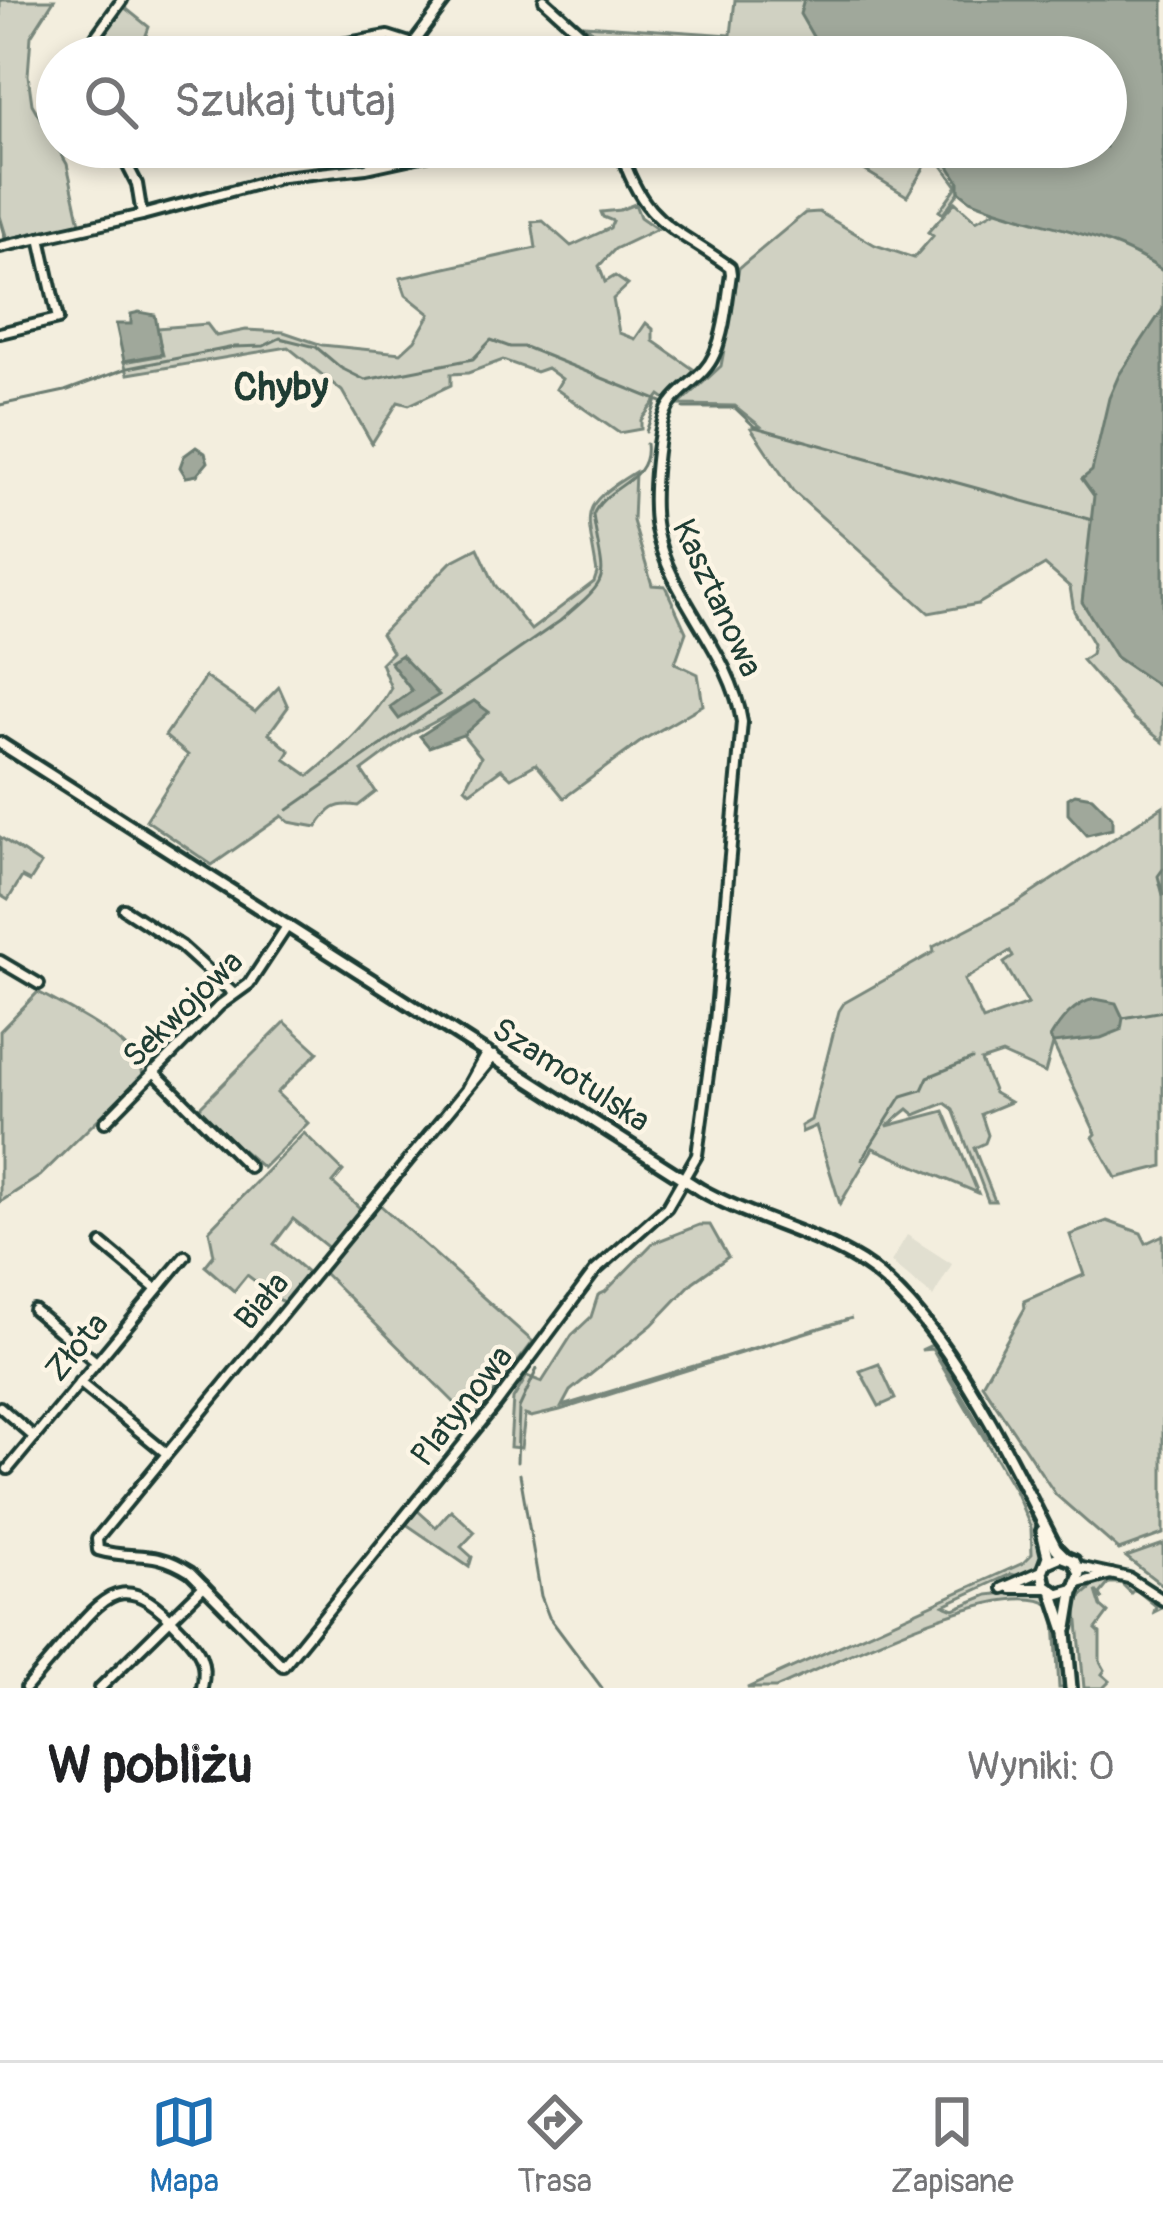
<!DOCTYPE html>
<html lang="pl">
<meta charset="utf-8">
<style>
:root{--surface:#fff;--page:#f2f2f2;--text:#202124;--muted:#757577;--line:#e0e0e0;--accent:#1f6fb2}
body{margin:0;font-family:Pangolin,sans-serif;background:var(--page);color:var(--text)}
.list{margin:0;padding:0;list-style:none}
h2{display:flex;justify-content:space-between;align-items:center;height:156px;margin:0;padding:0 48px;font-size:51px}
h2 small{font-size:39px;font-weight:400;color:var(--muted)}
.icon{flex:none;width:66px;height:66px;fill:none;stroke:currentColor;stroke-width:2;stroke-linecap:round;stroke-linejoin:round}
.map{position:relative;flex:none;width:1163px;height:1688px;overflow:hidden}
.search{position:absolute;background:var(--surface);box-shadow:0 6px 18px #0003;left:36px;right:36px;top:36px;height:132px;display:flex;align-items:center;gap:30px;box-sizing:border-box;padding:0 42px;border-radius:66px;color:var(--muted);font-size:45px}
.sheet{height:372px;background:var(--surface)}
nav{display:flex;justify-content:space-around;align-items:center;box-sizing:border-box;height:168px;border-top:3px solid var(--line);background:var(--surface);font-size:33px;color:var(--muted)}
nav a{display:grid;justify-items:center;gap:6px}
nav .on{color:var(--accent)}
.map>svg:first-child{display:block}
.built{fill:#e1dfd0}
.green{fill:#d0d1c2;stroke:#78877b;stroke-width:3;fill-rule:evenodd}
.water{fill:#a0a89b;stroke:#6c7d72;stroke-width:3}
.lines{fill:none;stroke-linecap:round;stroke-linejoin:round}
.stream{stroke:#6c7d72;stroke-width:3}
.minor-casing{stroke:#1f3d34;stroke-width:16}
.tertiary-casing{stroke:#1f3d34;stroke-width:18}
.minor{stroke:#fcf5e5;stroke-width:8}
.tertiary{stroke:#fcf5e5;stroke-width:9}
.labels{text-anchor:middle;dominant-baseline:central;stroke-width:9;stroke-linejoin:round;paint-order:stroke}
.street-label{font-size:33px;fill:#1f3d34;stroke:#fcf5e5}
.quarter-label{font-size:39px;font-weight:bold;fill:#1f3d34;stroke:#fcf5e5}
</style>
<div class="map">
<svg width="1163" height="1688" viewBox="0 0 1163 1688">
<rect width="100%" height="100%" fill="#f3eede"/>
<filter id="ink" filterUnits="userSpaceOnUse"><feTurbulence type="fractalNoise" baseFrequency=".00833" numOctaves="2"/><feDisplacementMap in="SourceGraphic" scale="24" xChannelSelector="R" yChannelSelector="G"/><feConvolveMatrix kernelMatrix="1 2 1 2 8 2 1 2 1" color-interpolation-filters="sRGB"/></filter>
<g filter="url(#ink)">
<polygon class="built" points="907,1235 952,1264 933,1297 891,1262"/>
<g class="green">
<polygon points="0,0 54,0 31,36 28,75 32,104 67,164 80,223 7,239 0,216"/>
<polygon points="735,0 837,0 857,57 622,57 585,25 731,35"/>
<polygon points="124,7 149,27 138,57 95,57 102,33"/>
<polygon points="826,147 955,147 959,192 943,214 939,211 957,186 933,153 907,196"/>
<path d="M955,202L976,221L998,209C1053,225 1116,236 1163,271V311L1111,398L1092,518L1091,546L1116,657L1163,689V742L1134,719L1082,660L1091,654L1093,644L1074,611L1070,587L1045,565L978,604L929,613L793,491L751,428L760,426L735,406L679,405L721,366L739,268L805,213L819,212L875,245L914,258L933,236L928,232Z"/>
<polygon points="635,204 640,217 657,229 615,249 599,266 605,282 615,276 628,285 613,299 619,333 635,339 646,323 653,329 653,341 699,373 667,400 660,395 641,420 641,429 619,433 556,389 562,379 547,368 536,372 503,360 468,373 451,374 451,385 409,405 398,402 372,443 342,391 288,347 128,374 124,362 163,355 156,328 207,324 216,336 246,330 284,332 322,345 401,353 415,340 430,314 406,295 400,278 536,248 532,222 543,221 571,246 610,228 613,221 603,217 601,212 620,210"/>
<path d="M635,472L633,521L652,585L665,586L686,632L675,663L698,674L703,705L643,740L564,798L536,764L511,778L501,769L470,792L465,787L481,757L463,735L488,712L474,701L412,734L362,771L376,792L358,806C335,802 329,809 317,827L289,822L282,816L212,865L146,820L188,755L165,736L205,677L255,712L279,687L288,707L269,733L290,751L285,759L309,776C339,751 372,722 391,688L381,663L392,652L381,634L451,562L478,548L495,585L531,630L594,582L597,573C587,508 577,508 635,472Z"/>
<path d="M1163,806V1166L1116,1178L1093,1137L1096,1134L1053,1044L1045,1073L1002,1054L981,1061L994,1093L1010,1102L981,1114L988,1135L985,1143L974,1148L995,1201H988L953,1109L945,1103L915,1115L908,1109L887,1126L944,1111L978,1193L873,1148L840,1204L816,1126L802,1132L801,1126L811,1120L839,1011L844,1003L934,952L933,947L1017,903ZM1010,951L1013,957L1004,963L1028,1004L983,1020L964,980Z"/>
<polygon points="0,837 41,864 30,881 22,877 8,900 0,895"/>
<path d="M38,992C66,1008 138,1041 143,1075L40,1176L0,1202V1031Z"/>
<polygon points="285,1022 318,1052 277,1093 308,1123 263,1168 196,1111"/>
<polygon points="304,1133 343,1171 333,1183 363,1211 331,1250 293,1219 274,1244 308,1273 284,1303 247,1275 234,1291 205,1266 214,1255 209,1230"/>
<polygon points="379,1204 533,1342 473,1421 323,1272"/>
<polygon points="1107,1221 1141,1233 1146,1243 1163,1235 1163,1534 1119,1550 1056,1495 982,1384 1025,1308 1024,1301 1084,1275 1070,1235"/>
<polygon points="699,1225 710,1225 728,1257 693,1282 652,1325 570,1391 562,1406 852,1318 560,1410 531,1417 525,1415 521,1448 510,1447 513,1399 527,1376 542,1382 572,1335 591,1317 598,1295 605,1292 653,1243"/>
<path d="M932,1345L987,1438C1014,1455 1035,1517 1045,1549L1036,1572L1022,1577L1011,1574L944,1605L954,1609L988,1595L1042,1589L1057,1608L1067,1688H1059L1055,1621L1050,1605C1005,1574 827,1666 776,1688H747L1023,1563L1032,1554L1031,1528L1015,1491L932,1349L921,1350Z"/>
<polygon points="879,1364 895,1399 879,1406 860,1371"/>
<polygon points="417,1510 436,1527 451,1510 475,1532 461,1547 472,1557 469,1567 406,1524"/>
<polygon points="1163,1544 1163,1586 1126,1557"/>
<polygon points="1110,1579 1134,1585 1162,1608 1154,1612 1156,1606 1135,1589 1131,1593 1121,1583 1109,1583 1100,1594 1103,1600 1096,1591 1101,1607 1108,1613 1096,1629 1100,1633 1100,1661 1105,1670 1102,1674 1110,1681 1103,1688 1084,1688 1076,1601 1094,1586 1094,1581"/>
</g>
<g class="water">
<path d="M804,0H1163V271C1106,230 1033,227 970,200L959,191V182L937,147H1106V57H832L815,40L800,14Z"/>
<polygon points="1163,309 1163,689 1116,657 1082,602 1094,496 1082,479 1092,471 1109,398 1119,375"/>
<polygon points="139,312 155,315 162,354 124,361 116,324 131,324 131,314"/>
<polygon points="196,447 205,453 208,462 197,475 186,477 180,467 184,456"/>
<polygon points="401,655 439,695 399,719 390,707 412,691 390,662"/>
<polygon points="474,701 489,712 463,735 429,747 420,736"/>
<polygon points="1075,794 1092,797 1112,817 1112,829 1087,835 1068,814 1068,798"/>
<path d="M1095,999L1116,1003L1123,1018L1121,1030L1101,1038L1053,1043L1050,1038C1061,1020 1074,1003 1095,999Z"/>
</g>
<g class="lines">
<g class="stream">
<polyline points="0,221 5,238"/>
<polyline points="0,405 65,391 128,368 234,347 264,346 280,338 316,347 341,368 365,380 473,359 491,340 510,347 525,347 664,403"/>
<polyline points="684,408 735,408 755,427 1092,520"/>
<polyline points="646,432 657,400"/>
<path d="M288,810L560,621C616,573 603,584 593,515C606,484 651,483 646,444"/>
<polyline points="1163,869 1158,876 1163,895"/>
<polyline points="1123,1018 1163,1011"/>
<polyline points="862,1159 902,1096 922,1090 928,1077 972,1059"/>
<polyline points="517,1462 519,1408 537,1369"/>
<polyline points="520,1474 541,1596 549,1617 602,1688"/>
</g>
<defs>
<g id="minor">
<polyline points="544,0 607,57"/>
<polyline points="413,44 446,0"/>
<polyline points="88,57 96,36 122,0"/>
<polyline points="240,57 291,53 388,36 413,44 429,57"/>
<polyline points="118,147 137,184 142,215"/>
<polyline points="0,247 142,215 283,177 366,168 463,147"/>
<polyline points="0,333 58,319 40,238"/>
<polyline points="124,909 181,946 233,993"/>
<polyline points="0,961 39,984"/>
<path d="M494,1056L97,1539L98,1550C134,1561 151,1547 190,1572L283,1666L496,1404L595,1271L667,1207L697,1155L715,1022L742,722C731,651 670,599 656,529C651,503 655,424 671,403C684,385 705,376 714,355C725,331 727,300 731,274L730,267C670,224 644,225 619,147"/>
<polyline points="153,1071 249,1167"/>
<polyline points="467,1088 487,1052"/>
<polyline points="105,1122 220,1005 249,984 288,925"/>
<polyline points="102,1244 156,1289"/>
<polyline points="34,1310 95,1361"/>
<polyline points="79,1382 166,1453"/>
<polyline points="0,1407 34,1437"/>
<polyline points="8,1469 185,1256"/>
<polyline points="1078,1567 1129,1578 1163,1600"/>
<polyline points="1079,1583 1111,1574"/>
<polyline points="1003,1588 1042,1571"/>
<polyline points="1011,1588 1046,1588"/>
<path d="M26,1688C40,1671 55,1655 69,1637C112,1584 131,1576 181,1630C199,1649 208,1661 202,1688"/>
<polyline points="100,1688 204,1586"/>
</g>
<g id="tertiary">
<path d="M0,743L701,1190C752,1219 811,1231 861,1262C945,1316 1010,1460 1056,1548L1065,1557"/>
<polyline points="1042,1531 1048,1556 1042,1572 1045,1585 1058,1594 1075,1589 1080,1573 1074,1561 1061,1556 1047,1562"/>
<polyline points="1053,1594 1066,1633 1071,1688"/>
<polyline points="1067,1628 1073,1592"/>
</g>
</defs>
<use href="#minor" class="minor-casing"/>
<use href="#tertiary" class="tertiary-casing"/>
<use href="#minor" class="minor"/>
<use href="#tertiary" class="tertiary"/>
</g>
</g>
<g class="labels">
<g class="street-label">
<text transform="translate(717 598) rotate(65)">Kasztanowa</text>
<text transform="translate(183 1009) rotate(-44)">Sekwojowa</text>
<text transform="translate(571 1075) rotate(33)">Szamotulska</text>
<text transform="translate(262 1301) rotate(-50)">Biała</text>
<text transform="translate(77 1347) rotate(-50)">Złota</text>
<text transform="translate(462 1406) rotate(-52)">Platynowa</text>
</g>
<g class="quarter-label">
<text x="281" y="387">Chyby</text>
</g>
</g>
</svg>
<div class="search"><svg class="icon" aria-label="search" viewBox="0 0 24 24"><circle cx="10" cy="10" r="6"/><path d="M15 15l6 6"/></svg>Szukaj tutaj</div>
</div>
<section class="sheet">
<h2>W pobliżu<small>Wyniki: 0</small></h2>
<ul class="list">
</ul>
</section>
<nav>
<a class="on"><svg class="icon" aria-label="map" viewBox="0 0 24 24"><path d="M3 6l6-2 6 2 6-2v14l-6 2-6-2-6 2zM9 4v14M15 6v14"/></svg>Mapa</a>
<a><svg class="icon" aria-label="directions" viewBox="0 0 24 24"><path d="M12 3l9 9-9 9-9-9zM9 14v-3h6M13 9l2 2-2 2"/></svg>Trasa</a>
<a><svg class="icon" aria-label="saved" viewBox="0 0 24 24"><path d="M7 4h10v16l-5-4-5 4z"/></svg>Zapisane</a>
</nav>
